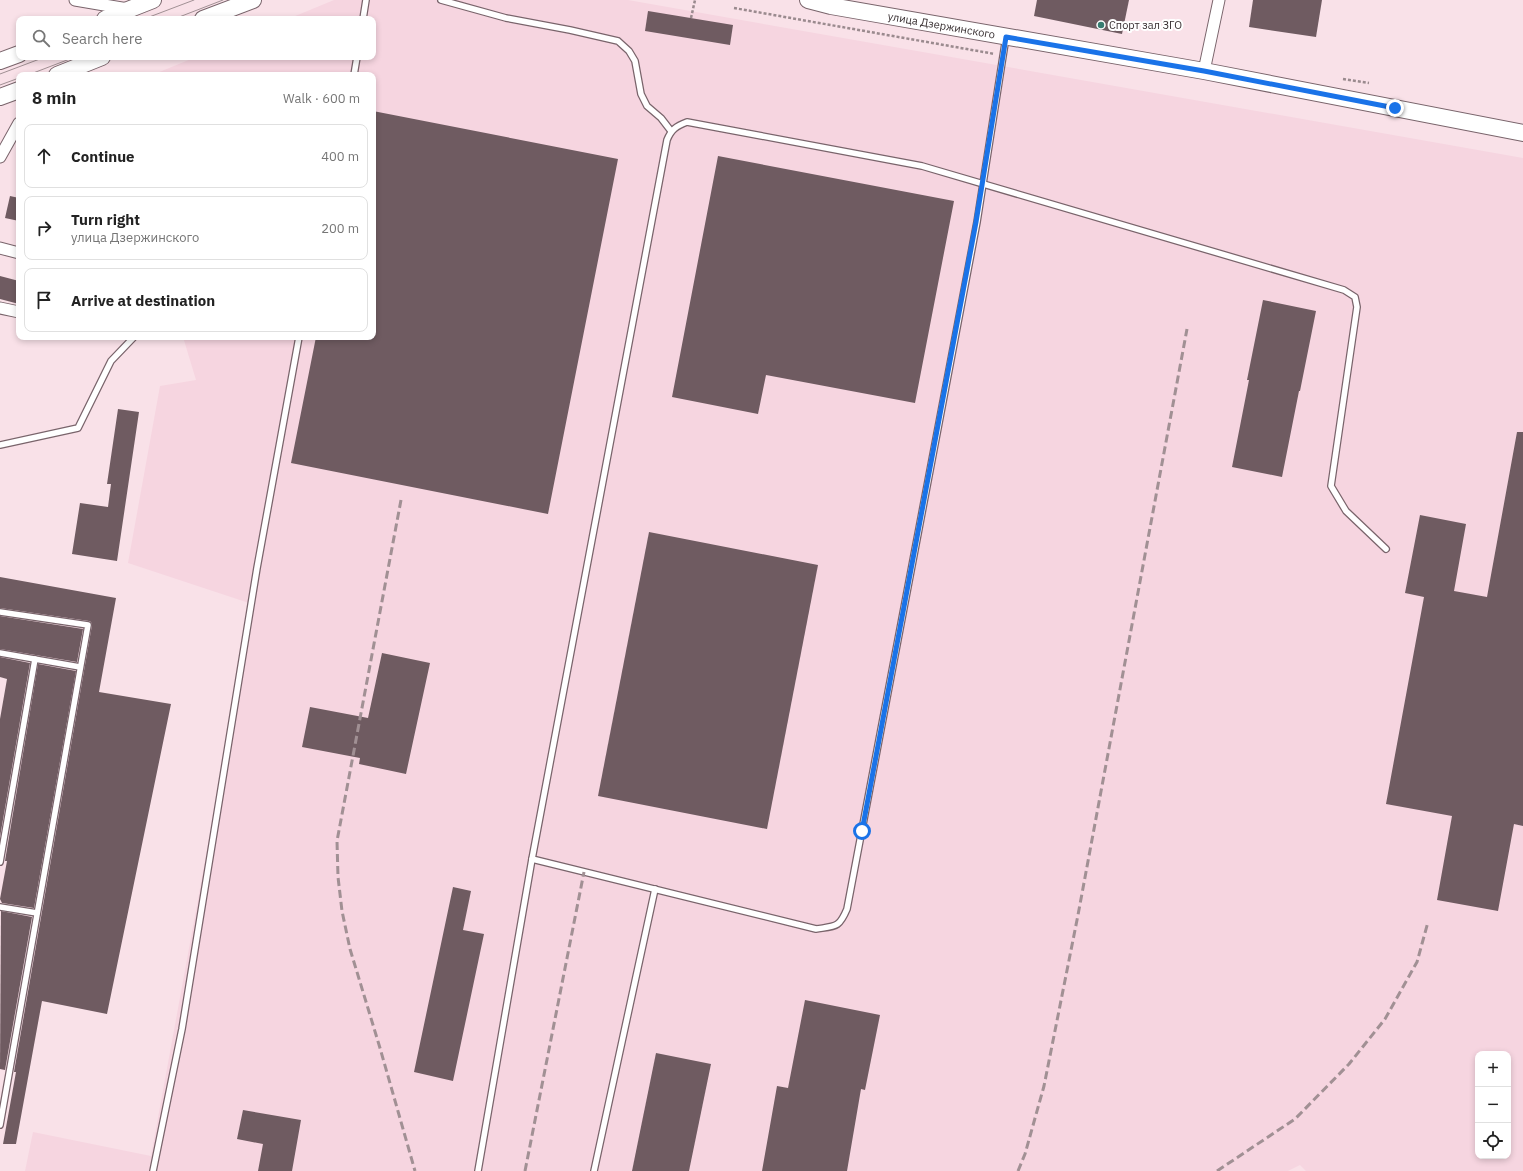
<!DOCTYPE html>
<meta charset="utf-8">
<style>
:root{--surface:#fff;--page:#f6f6f6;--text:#222;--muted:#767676;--line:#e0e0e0}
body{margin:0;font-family:"IBM Plex Sans",sans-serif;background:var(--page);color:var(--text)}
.controls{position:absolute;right:12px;bottom:12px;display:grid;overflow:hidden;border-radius:8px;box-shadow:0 2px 6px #0003}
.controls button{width:36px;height:36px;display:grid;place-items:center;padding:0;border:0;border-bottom:1px solid var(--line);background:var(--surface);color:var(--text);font:20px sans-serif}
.stop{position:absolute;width:12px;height:12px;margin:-9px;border:3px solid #1a73e8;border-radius:50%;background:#fff}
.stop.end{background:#1a73e8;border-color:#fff;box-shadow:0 1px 4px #0008}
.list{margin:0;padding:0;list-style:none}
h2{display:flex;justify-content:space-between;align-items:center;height:52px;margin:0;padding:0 16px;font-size:17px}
h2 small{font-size:13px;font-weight:400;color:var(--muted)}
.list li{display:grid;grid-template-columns:26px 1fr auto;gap:12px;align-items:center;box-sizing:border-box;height:64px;margin:0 8px 8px;padding:0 8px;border:1px solid var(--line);border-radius:8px}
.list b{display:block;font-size:15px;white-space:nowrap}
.list p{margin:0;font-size:13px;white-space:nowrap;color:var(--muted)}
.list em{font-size:13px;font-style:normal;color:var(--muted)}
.icon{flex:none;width:22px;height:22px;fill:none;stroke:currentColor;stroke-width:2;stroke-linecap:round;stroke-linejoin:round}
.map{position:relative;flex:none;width:1523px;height:1171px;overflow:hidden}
.search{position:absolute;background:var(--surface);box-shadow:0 2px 6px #0003;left:16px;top:16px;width:360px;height:44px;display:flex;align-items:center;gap:10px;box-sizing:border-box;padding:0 14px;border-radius:8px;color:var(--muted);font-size:15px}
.panel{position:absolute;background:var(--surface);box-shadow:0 2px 6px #0003;left:16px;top:72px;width:360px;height:268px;border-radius:8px}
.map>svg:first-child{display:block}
.built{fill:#f6d5e0;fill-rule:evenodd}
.building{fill:#6f5b61}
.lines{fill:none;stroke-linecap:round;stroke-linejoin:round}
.lane-casing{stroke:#79646b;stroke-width:8}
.street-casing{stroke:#79646b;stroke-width:13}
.secondary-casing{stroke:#79646b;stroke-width:18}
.path{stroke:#9a8a8e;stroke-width:2.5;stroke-dasharray:3 2;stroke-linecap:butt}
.lane{stroke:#fff;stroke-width:5.5}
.street{stroke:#fff;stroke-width:11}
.secondary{stroke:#fff;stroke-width:16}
.tram{stroke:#a19094;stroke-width:1}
.rail{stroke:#a19094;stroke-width:3;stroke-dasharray:8 4;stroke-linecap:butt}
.route{stroke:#1a73e8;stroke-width:5}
.poi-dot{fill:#377c71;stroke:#fff;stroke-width:1.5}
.labels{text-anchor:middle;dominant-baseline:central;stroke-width:4;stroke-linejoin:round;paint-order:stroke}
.street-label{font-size:11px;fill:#362d2f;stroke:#fff}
.poi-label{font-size:11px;fill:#362d2f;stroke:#fff;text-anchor:start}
</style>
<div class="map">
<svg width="1523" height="1171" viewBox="0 0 1523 1171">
<rect width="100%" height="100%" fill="#f9e1e8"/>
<path class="built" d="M334,0H628L1523,158V1171H1306L1300,1165L1288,1171H25L33,1132L151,1156L252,604L128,563L160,386L196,380L183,337H373V75H152L196,57H373V19H288ZM1478,1054H1508V1156H1478Z"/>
<g class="building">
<polygon points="1037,0 1129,0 1122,34 1034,16"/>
<polygon points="1253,0 1322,0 1316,37 1249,27"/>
<polygon points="648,11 733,25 730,45 645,31"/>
<polygon points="373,111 618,159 548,514 291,463 316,337 373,337"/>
<polygon points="718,156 954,201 915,403 766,375 758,414 672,397"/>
<polygon points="10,196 19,198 19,221 5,218"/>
<polygon points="0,276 19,281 19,304 0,299"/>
<polygon points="1263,300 1316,311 1300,391 1299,391 1282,477 1232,467 1249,380 1247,380"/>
<polygon points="118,409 139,412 117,561 72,554 80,503 108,507 111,484 107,484"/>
<polygon points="1517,432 1523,432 1523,826 1514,824 1498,911 1437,900 1452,816 1386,804 1424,597 1405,593 1420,515 1466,524 1454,591 1487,597"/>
<polygon points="649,532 818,565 767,829 598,796"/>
<polygon points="0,577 116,598 99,692 171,704 107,1014 42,1001 16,1144 3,1144 16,1072 14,1072 92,625 91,622 89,621 0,608"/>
<polygon points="0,616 83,629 77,662 0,649"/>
<polygon points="382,653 430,663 406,774 359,764 360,758 302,747 310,707 368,718"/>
<polygon points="0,657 30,663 0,837 0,719 7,679 0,677"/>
<polygon points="38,664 76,671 34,908 2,903 0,899 7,861 5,861"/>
<polygon points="453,887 471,891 463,930 484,934 453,1081 414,1072"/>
<polygon points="1,911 32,917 5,1070 0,1069"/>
<polygon points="805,1000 880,1015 865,1090 861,1089 847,1171 762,1171 777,1086 788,1088"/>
<polygon points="656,1053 711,1064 689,1171 632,1171"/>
<polygon points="243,1110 301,1120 292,1171 258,1171 263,1144 237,1139"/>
</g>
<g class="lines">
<defs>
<g id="lane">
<polyline points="441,0 506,18 570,30 618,41 629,51 635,61 641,94 647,106 661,118 671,131"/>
<polyline points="363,19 366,0"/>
<polyline points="354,75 357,57"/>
<polyline points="0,445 78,428 111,361 134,337"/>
<polyline points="0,612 88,625 0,1125"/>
<polyline points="0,653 80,667"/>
<path d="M532,859L816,929C836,926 839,928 847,909L977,222L1006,37"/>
<polyline points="0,862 35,659"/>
<polyline points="0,907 37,913"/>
<polyline points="153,1171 182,1029 257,568 299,337"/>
<path d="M478,1171L532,859L667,140C671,130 676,126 687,122L922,166L1344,290L1355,297L1357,307L1331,486L1346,511L1386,549"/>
<polyline points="594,1171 655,889"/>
</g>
<g id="street">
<polyline points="75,0 128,9"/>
<polyline points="1204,71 1219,0"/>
<polyline points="0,157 19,123"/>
<polyline points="0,248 19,253"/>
<polyline points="0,308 19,312"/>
</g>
<g id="secondary">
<path id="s1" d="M808,0L831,6L1204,71L1523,133"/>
<polyline points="105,19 153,0"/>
<polyline points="203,19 253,0"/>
<polyline points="0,61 19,54"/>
<polyline points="57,75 102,57"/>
<polyline points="0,97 19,90"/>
</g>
</defs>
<use href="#lane" class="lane-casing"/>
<use href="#street" class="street-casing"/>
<use href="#secondary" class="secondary-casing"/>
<g class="path">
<polyline points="734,8 995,54"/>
<polyline points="691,18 695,0"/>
<polyline points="1343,79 1369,83"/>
</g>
<use href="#lane" class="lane"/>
<use href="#street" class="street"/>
<use href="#secondary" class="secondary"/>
<g class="tram">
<polyline points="144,19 194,0"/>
<polyline points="174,19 223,0"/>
<polyline points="0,74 45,57"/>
<polyline points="28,75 75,57"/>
<polyline points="0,85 19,78"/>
</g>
<g class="rail">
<polyline points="401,500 337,841 338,877 342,911 350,949 380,1048 415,1171"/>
<polyline points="525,1171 584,872"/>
<polyline points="1018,1171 1025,1154 1044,1086 1078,915 1187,329"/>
<polyline points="1217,1171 1295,1119 1349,1064 1385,1019 1417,962 1428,922"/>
</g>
</g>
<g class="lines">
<polyline class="route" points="862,831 976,222 1006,37 1204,71 1395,108"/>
</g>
<circle class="poi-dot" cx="1101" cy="25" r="4"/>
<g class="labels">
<g class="street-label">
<text stroke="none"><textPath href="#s1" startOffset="136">улица Дзержинского</textPath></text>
</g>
<g class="poi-label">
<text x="1109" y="25">Спорт зал ЗГО</text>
</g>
</g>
</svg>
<div class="controls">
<button>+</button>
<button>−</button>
<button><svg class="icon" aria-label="locate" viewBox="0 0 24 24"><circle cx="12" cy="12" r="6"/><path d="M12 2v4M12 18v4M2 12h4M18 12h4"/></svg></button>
</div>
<div class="stop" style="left:862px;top:831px"></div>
<div class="stop end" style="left:1395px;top:108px"></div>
<div class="search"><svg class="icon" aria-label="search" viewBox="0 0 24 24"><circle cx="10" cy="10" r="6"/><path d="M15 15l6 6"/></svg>Search here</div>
<section class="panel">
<h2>8 min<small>Walk · 600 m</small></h2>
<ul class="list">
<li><svg class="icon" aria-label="ahead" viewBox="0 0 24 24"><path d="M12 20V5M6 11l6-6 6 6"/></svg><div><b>Continue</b></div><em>400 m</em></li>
<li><svg class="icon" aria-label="right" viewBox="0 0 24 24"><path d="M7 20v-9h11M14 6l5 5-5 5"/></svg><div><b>Turn right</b><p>улица Дзержинского</p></div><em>200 m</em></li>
<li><svg class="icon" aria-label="arrive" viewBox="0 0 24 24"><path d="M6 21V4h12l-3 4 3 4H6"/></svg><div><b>Arrive at destination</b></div></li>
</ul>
</section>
</div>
